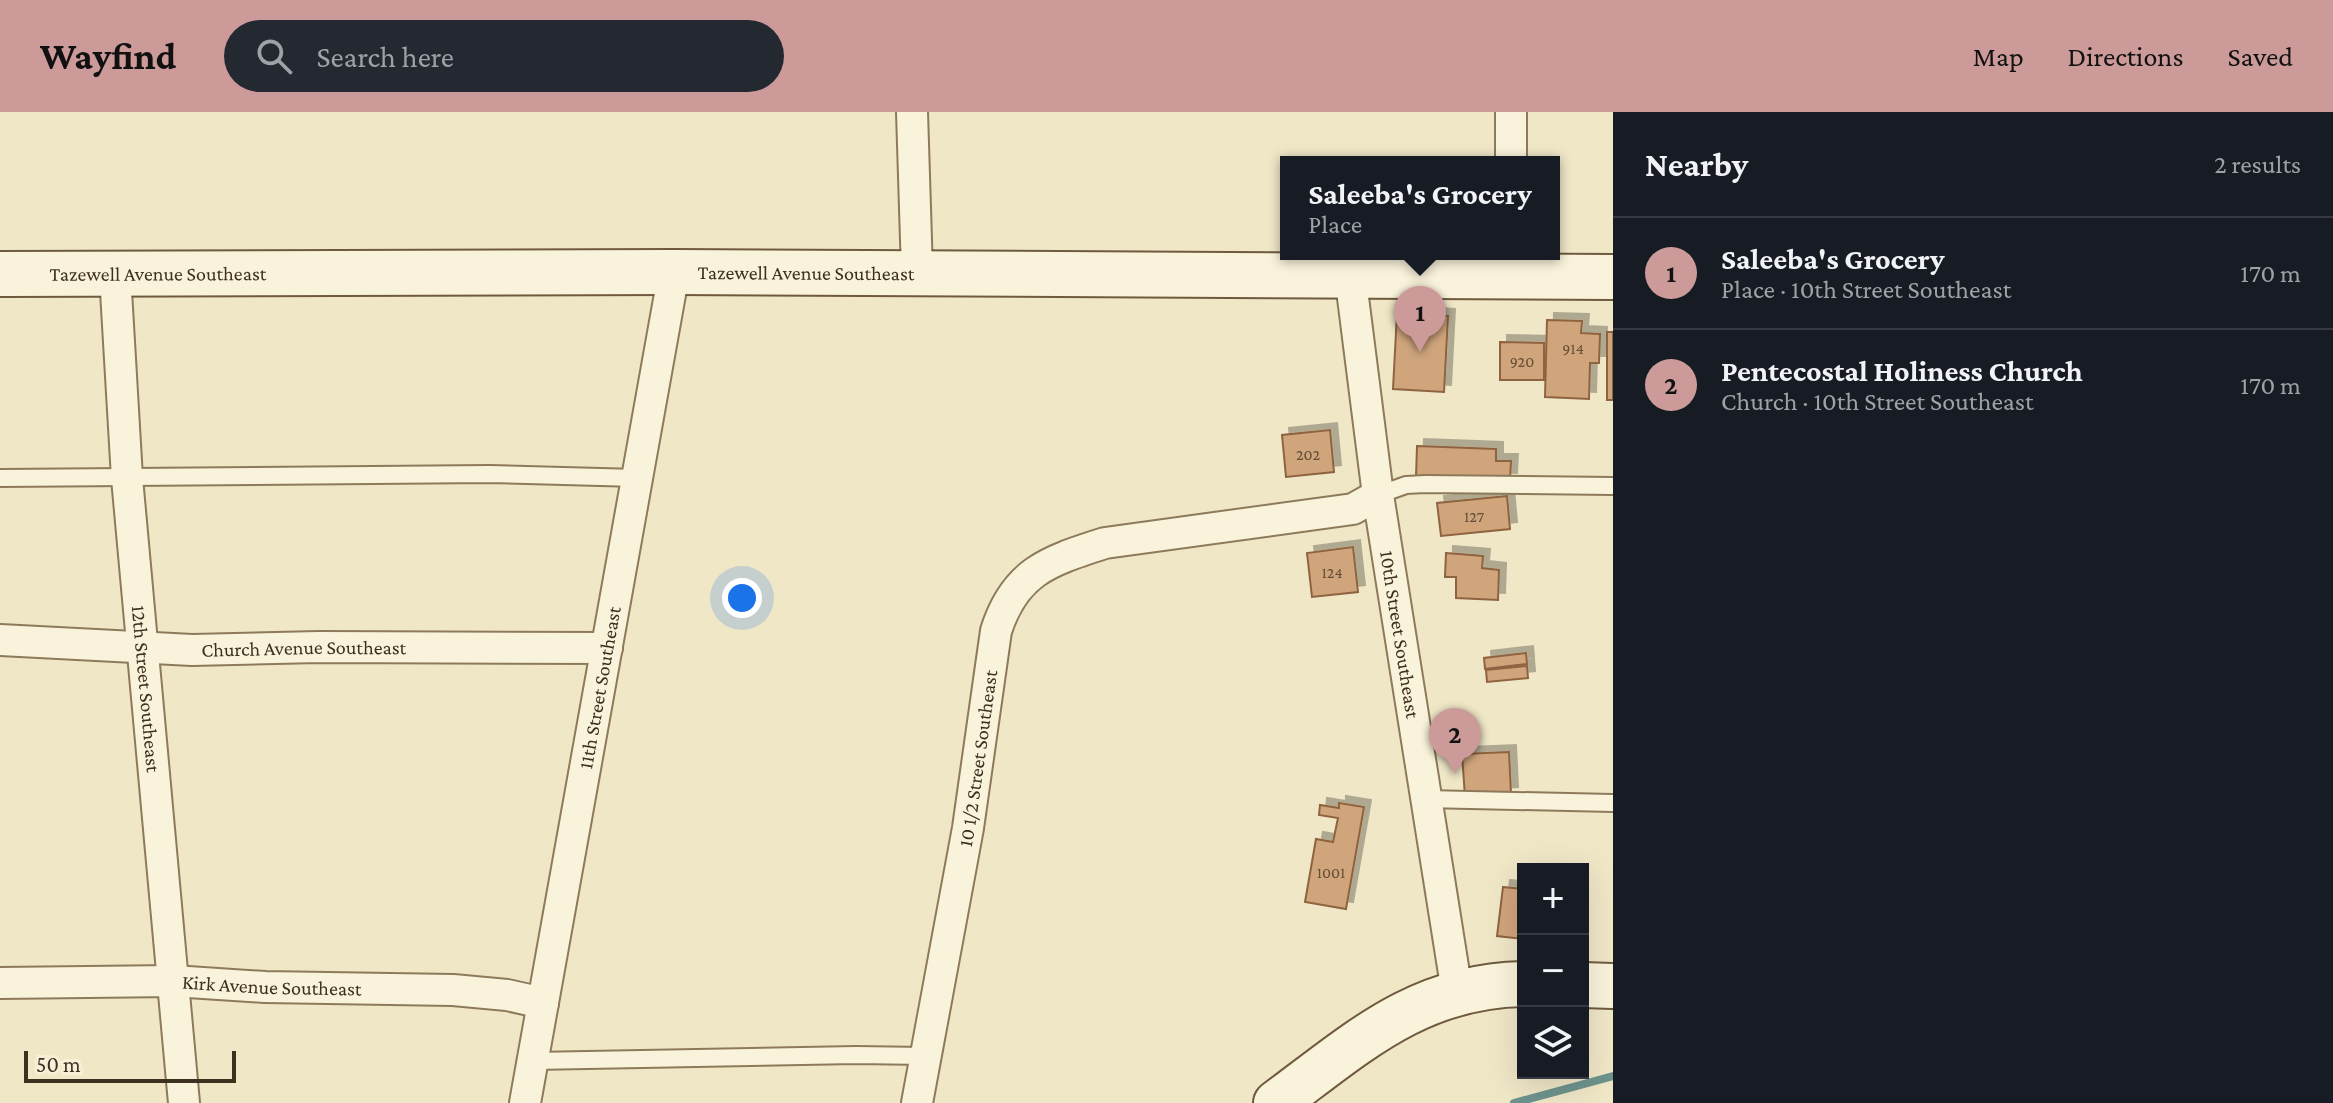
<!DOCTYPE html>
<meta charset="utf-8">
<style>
:root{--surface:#171b24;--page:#242831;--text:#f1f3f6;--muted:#9ea1a6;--line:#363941;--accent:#cc9b99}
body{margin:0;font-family:"Crimson Pro",serif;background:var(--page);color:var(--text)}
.controls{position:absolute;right:24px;bottom:24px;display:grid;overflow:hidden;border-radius:0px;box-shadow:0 8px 32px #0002}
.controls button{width:72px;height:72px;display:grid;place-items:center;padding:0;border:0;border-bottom:2px solid var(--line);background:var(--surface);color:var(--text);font:40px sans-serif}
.scale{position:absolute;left:24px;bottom:20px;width:212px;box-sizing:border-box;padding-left:8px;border:4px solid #3d301f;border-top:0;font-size:22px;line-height:28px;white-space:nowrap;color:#3d301f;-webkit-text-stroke:6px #f7f0d7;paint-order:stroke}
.you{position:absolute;left:742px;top:486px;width:28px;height:28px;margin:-20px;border:6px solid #fff;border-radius:50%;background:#1a73e8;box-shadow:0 0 0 12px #1a73e833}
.badge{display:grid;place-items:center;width:52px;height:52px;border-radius:50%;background:var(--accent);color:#111;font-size:26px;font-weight:700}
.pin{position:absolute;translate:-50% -66px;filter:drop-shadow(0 2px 4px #0008)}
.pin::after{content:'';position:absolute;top:42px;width:28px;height:24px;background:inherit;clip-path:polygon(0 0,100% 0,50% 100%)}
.popup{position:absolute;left:1280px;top:44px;width:280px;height:104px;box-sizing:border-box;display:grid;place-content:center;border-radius:0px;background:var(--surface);filter:drop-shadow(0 2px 6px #0005);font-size:26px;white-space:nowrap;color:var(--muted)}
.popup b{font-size:30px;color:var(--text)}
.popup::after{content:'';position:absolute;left:50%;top:100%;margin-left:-16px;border:16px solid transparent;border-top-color:var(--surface)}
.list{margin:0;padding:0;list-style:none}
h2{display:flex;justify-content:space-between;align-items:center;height:104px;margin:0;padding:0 32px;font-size:34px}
h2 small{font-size:26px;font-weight:400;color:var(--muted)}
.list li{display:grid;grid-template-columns:52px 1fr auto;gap:24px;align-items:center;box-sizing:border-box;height:112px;padding:0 32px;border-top:2px solid var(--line)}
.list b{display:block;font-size:30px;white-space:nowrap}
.list p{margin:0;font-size:26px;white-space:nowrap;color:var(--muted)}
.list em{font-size:26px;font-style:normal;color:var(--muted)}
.icon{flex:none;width:44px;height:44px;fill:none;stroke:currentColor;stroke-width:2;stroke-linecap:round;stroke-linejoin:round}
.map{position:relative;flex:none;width:1613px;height:991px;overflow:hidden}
header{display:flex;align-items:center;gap:48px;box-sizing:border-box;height:112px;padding:0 40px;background:var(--accent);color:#111}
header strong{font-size:38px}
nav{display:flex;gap:44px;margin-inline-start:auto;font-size:28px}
.search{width:560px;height:72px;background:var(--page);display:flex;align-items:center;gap:20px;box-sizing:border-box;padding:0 28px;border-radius:44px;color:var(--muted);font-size:30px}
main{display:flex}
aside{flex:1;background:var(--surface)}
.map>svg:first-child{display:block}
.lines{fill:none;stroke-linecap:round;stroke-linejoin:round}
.stream{stroke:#6e938d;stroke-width:8}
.building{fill:#d0a57c;stroke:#8e6440;stroke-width:2;filter:url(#shadow)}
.lane-casing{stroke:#8d7a5b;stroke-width:20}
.street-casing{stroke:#8d7a5b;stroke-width:34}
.secondary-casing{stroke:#6f5a3e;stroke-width:48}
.lane{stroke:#faf3db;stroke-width:16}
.street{stroke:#faf3db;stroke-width:30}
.secondary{stroke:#faf3db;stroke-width:44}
.labels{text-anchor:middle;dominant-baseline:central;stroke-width:6;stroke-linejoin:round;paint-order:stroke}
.number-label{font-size:16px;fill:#624d36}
.street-label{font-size:20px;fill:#3d301f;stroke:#f7f0d7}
</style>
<header>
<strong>Wayfind</strong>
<div class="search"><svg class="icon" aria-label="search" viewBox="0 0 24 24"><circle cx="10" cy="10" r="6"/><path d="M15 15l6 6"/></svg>Search here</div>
<nav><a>Map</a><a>Directions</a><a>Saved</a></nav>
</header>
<main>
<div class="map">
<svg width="1613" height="991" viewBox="0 0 1613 991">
<defs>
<filter id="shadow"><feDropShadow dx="7" dy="-7" stdDeviation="0" flood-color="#0004"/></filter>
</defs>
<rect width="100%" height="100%" fill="#f0e7c7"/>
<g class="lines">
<polyline class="stream" points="1514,991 1613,964"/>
</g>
<g class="building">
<polygon points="1397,201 1448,204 1444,280 1393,277"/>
<polygon points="1547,208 1582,209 1581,221 1600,222 1599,251 1590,251 1589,287 1545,285"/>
<rect x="1607" y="220" width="6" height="68"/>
<polygon points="1500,230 1544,231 1544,268 1500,268"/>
<polygon points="1330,318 1334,360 1286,365 1282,323"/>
<polygon points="1417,334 1496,337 1496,349 1511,349 1510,368 1416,365"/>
<polygon points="1507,384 1510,417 1441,424 1437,391"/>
<polygon points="1353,435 1358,480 1312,485 1307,441"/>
<polygon points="1446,441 1483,444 1482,456 1499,458 1498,488 1456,486 1456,465 1445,465"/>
<polygon points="1526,541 1527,552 1485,557 1484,546"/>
<polygon points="1527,554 1528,566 1487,570 1486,558"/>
<polygon points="1509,640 1511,682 1465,685 1462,642"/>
<polygon points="1339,691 1364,695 1346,797 1305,790 1316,727 1333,730 1338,706 1319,703 1320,693 1339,696"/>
<polygon points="1503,775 1523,777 1523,827 1497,824"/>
</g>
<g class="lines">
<defs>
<g id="lane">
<polyline points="0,366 490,362 637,366"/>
<polyline points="1378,383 1406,373 1425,372 1613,374"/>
<polyline points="1425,687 1613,691"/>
<polyline points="533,949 856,943 926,944"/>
</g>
<g id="street">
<polyline points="912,0 917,160"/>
<polyline points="1511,0 1511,50"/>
<path id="s1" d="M115,162L127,366L184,991"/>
<path id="s2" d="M1350,162L1378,383L1457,880"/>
<path id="s3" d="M0,528L192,538L319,535L607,536"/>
<path id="s4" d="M0,871L173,869L265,875L453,878L507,883L543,891"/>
<path id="s5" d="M525,991L674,160"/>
<path id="s6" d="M917,991L968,716L996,519C1015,459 1049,449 1105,431L1353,397L1378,383"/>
</g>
<g id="secondary">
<path id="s7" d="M0,162L674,160L1613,165"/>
<polyline points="1583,873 1613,874"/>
<path d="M1276,991C1356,932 1417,874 1523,872"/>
</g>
</defs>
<use href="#lane" class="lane-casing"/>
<use href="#street" class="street-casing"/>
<use href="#secondary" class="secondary-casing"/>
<use href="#lane" class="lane"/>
<use href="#street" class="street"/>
<use href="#secondary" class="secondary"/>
</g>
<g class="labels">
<g class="number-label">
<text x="1573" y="236">914</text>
<text x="1522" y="249">920</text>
<text x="1308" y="342">202</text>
<text x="1474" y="404">127</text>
<text x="1332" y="460">124</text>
<text x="1331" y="760">1001</text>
</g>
<g class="street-label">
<text stroke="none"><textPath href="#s7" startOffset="806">Tazewell Avenue Southeast</textPath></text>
<text stroke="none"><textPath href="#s7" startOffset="158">Tazewell Avenue Southeast</textPath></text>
<text stroke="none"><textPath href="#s2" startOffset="364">10th Street Southeast</textPath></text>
<text stroke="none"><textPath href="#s3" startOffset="304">Church Avenue Southeast</textPath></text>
<text stroke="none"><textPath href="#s5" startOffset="422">11th Street Southeast</textPath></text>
<text stroke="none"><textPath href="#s1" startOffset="416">12th Street Southeast</textPath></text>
<text stroke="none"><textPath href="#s6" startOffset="350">10 1/2 Street Southeast</textPath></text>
<text stroke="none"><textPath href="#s4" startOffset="272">Kirk Avenue Southeast</textPath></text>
</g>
</g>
</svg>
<div class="controls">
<button>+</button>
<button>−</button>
<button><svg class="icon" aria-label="layers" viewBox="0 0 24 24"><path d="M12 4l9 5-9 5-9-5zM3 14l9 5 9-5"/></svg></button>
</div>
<div class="scale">50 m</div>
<div class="you"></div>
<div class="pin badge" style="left:1420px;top:240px">1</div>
<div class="popup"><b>Saleeba's Grocery</b>Place</div>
<div class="pin badge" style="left:1455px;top:662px">2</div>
</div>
<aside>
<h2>Nearby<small>2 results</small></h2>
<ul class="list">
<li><span class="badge">1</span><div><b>Saleeba's Grocery</b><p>Place · 10th Street Southeast</p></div><em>170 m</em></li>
<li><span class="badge">2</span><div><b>Pentecostal Holiness Church</b><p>Church · 10th Street Southeast</p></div><em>170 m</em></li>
</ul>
</aside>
</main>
